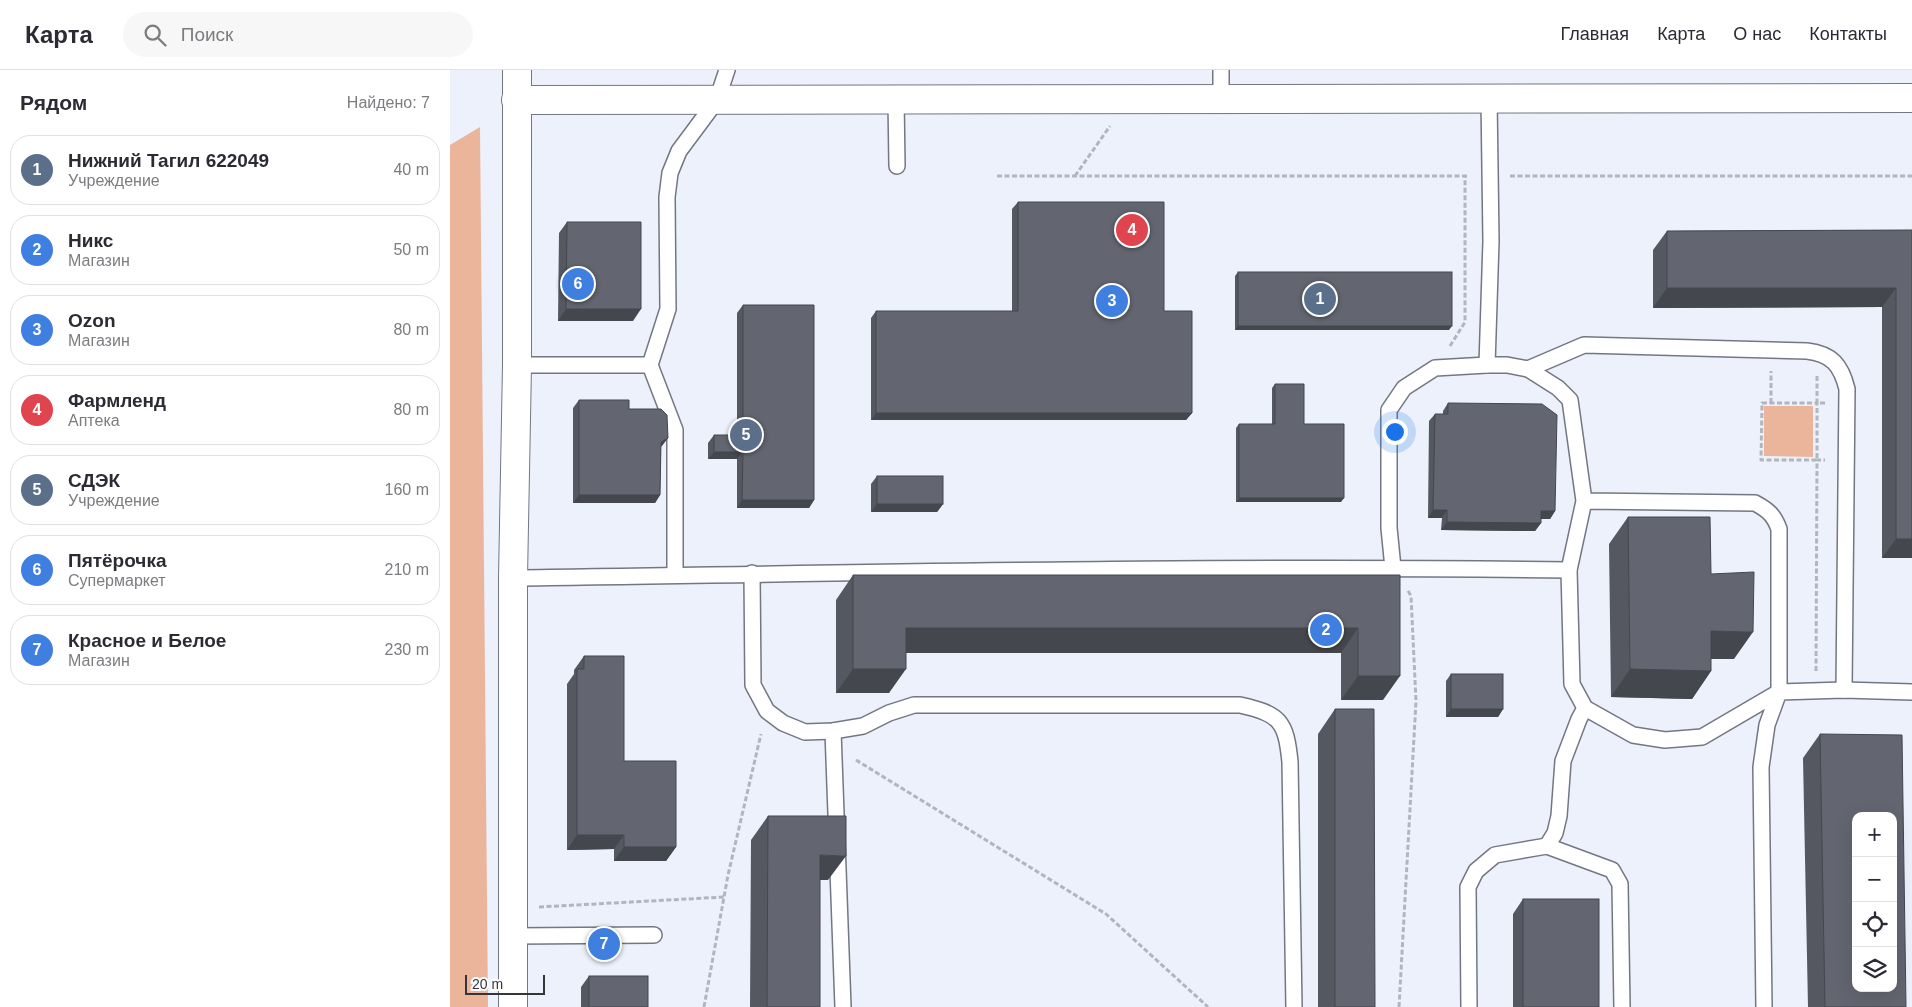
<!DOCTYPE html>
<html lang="ru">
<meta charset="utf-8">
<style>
:root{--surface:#fff;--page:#f7f7f7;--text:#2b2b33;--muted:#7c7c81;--line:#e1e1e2;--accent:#1a73e8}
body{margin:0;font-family:Helvetica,sans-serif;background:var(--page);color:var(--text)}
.controls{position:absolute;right:15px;bottom:15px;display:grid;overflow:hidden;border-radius:10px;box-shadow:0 5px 20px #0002}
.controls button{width:45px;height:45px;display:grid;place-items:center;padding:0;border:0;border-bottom:1px solid var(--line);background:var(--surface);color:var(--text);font:25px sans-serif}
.scale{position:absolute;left:15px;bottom:12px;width:80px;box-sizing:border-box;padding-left:5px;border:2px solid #333539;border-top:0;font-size:14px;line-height:18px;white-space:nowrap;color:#333539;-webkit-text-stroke:4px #fefefe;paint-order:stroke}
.you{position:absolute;left:944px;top:361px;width:18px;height:18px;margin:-12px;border:4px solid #fff;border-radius:50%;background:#1a73e8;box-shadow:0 0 0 8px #1a73e833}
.badge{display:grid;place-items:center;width:32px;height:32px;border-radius:50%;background:var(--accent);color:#fff;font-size:16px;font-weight:700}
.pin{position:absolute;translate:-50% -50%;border:2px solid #fff;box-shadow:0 1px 5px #0006}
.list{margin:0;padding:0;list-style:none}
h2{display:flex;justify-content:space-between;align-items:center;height:65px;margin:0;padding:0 20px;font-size:21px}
h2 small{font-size:16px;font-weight:400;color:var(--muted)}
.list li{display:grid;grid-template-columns:32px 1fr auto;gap:15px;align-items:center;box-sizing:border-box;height:70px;margin:0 10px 10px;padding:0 10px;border:1px solid var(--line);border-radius:20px}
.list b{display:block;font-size:19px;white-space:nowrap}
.list p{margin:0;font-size:16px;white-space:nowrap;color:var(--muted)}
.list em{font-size:16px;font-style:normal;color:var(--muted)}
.icon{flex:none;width:28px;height:28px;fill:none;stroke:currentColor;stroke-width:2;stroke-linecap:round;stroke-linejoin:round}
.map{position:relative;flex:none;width:1462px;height:937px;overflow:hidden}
header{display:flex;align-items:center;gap:30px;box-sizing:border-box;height:70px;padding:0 25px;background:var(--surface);border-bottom:1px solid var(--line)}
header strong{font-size:24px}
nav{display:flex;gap:28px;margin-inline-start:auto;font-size:18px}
.search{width:350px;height:45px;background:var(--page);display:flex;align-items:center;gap:12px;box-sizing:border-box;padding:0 18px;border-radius:28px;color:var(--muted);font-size:19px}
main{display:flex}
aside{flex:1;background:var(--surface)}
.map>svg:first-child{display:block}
.green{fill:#ebb59c}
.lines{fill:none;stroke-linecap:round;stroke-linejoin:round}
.service-casing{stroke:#737781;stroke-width:18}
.tertiary-casing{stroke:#737781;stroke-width:30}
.path{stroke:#b1b6be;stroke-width:3;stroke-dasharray:5 2.5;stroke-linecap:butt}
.service{stroke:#fff;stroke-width:15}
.tertiary{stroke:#fff;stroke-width:28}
.wall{fill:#555860}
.shaded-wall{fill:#45474e}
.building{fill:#636670;stroke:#45474e;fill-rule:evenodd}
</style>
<header>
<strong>Карта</strong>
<div class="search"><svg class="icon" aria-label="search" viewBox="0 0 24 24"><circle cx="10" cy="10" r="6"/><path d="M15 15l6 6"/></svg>Поиск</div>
<nav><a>Главная</a><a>Карта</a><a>О нас</a><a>Контакты</a></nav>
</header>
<main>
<aside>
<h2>Рядом<small>Найдено: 7</small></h2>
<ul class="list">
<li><span class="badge" style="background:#5c6f8a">1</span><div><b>Нижний Тагил 622049</b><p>Учреждение</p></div><em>40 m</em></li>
<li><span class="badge" style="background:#3f7fe0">2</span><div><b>Никс</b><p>Магазин</p></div><em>50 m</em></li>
<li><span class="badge" style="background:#3f7fe0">3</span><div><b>Ozon</b><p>Магазин</p></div><em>80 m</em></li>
<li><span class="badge" style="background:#e0444e">4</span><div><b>Фармленд</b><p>Аптека</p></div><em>80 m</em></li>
<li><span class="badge" style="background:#5c6f8a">5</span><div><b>СДЭК</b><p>Учреждение</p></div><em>160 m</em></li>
<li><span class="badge" style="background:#3f7fe0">6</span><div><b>Пятёрочка</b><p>Супермаркет</p></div><em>210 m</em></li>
<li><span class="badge" style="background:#3f7fe0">7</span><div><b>Красное и Белое</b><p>Магазин</p></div><em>230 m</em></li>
</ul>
</aside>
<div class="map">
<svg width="1462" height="937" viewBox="0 0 1462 937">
<rect width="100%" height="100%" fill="#ecf1fc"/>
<g class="green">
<polygon points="30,57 38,937 0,937 0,75"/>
<polygon points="1314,336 1363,336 1363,387 1314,386"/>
</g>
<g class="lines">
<defs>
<g id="service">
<polyline points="771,0 771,29"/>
<polyline points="446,29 447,96"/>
<polyline points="67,295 200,295"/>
<polyline points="1037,295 1041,171 1039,28"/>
<path d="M1078,299L1134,275L1357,281C1382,284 1391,295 1397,319L1394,620"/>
<path d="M943,498L939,458V340L954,318L985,298L1037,295H1057L1078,299L1108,318L1120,330L1134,431L1119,500L1122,614L1135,638L1183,665L1215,670L1252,667L1329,622V459C1324,445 1318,440 1305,433L1134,431"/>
<path d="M302,503L303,615L317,641L333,653L355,662L383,661L413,656L439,643L464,635H790C830,644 836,651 840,692L844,937"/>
<polyline points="225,504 225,360 200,295 218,239 217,127 220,103 229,81 267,30 277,0"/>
<path d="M63,508C415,503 767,495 1119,500"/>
<polyline points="383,661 393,937"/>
<polyline points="1097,776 1105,763 1109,746 1113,691 1129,649 1135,638"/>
<polyline points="63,866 204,865"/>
<polyline points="1019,937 1018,817 1026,801 1045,785 1097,776 1162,800 1170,814 1172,937"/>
<polyline points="1314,937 1311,697 1317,655 1329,622 1394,620 1462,622"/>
</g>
<g id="tertiary">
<polyline points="66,30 1462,28"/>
<polyline points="63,937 63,508 67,295 67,0"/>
</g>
</defs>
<use href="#service" class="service-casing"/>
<use href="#tertiary" class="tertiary-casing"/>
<g class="path">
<polyline points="547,106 1019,106"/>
<polyline points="625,106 660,56"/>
<polyline points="1060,106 1462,106"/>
<polyline points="1000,276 1015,252 1015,106"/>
<polyline points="1367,306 1367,333 1376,333"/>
<polygon points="1312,333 1367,333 1367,390 1311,390"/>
<polyline points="1321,333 1321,301"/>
<polyline points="1366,601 1367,390 1375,390"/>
<polyline points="406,690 656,844 758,937"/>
<polyline points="89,837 274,827"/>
<polyline points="254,937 278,805 311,664"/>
<polyline points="949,937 966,631 961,526 957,519"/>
</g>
<use href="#service" class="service"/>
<use href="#tertiary" class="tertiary"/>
</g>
<g class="wall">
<polygon points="568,132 714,241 742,343 736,350 421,350 421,248 426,241 562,241 562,139"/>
<polygon points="117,152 183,251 108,251 109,163"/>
<polygon points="1462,160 1462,488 1432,488 1432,237 1203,238 1203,180 1217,161"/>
<polygon points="788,202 999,260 785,260 785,206"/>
<polygon points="293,235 364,430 359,438 287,438 287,389 258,389 258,373 264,365 287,365 287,243"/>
<polygon points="825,314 854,354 891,432 786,432 786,358 789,354 822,354 822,318"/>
<polygon points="129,330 218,368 211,376 210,425 205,433 123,433 123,338"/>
<polygon points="998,333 1105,441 1100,449 1091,449 1091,453 1085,461 991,460 992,448 978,448 979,351 985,344 993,344 993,341"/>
<polygon points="427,406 493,434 487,442 421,442 421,414"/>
<polygon points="1178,447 1261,504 1284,589 1261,589 1261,601 1242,629 1161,627 1159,474"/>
<polygon points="403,505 950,505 933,630 891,630 891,583 456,583 439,623 386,623 386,530"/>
<polygon points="134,586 174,691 226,777 216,791 164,791 164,779 117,780 117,614 124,604 124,600"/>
<polygon points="1001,604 1053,639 1048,647 996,647 996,611"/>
<polygon points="885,639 925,937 868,937 868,664"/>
<polygon points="1370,664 1456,937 1358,937 1353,688"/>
<polygon points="318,746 378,810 370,810 370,937 300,937 301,770"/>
<polygon points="1073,829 1149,937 1063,937 1063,844"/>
<polygon points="139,906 198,937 131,937 131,917"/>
</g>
<g class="shaded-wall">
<polygon points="1217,218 1446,218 1432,237 1203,238"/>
<polygon points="116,239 191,239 183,251 108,251"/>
<polygon points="788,256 1002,256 999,260 785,260"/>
<polygon points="426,343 742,343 736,350 421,350"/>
<polygon points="218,368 212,376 205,380 211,372"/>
<polygon points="264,382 293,382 287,389 258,389"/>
<polygon points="129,425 210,425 205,433 123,433"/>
<polygon points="789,428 894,428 891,432 786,432"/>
<polygon points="292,430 364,430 359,438 287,438"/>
<polygon points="427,434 493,434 487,442 421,442"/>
<polygon points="983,440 997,440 992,448 978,448"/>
<polygon points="1091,441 1105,441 1100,449 1085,449"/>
<polygon points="997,452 1091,453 1085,461 991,460"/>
<polygon points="1446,469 1462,469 1462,488 1432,488"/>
<polygon points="456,558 908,558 891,583 439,583"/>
<polygon points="1261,561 1303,562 1284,589 1242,589"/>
<polygon points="403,599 456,599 439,623 386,623"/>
<polygon points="1180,599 1261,601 1242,629 1161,627"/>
<polygon points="908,606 950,606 933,630 891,630"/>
<polygon points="1001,639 1053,639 1048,647 996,647"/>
<polygon points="127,765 174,765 164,779 117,780"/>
<polygon points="174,777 226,777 216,791 164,791"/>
<polygon points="370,785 396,786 378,810 353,810"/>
</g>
<g class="building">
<polygon points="568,132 714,132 714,241 742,241 742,343 426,343 426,241 568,241"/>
<polygon points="117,152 191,152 191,239 116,239"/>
<polygon points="1462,160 1462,469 1446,469 1446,218 1217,218 1217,161"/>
<rect x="788" y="202" width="214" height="54"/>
<polygon points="293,235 364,235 364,430 292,430 293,382 264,382 264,365 293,365"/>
<polygon points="825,314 854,314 854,354 894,354 894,428 789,428 789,354 825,354"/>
<polygon points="129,330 179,330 179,339 211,339 217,345 218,368 211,372 210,425 129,425"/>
<polygon points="998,333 1092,334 1107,345 1105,441 1091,441 1091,453 997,452 997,440 983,440 985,344 998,344"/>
<rect x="427" y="406" width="66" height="28"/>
<polygon points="1178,447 1260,447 1261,504 1304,502 1303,562 1261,561 1261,601 1180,599"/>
<polygon points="403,505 950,505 950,606 908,606 908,558 456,558 456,599 403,599"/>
<polygon points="134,586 174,586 174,691 226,691 226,777 174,777 174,765 127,765 127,599 134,599"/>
<rect x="1001" y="604" width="52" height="35"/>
<polygon points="885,639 924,639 925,937 885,937"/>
<path d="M1370,664L1452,665L1456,937H1375ZM1406,746H1443V918H1406Z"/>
<polygon points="318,746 396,746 396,786 370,785 370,937 317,937"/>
<rect x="1073" y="829" width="76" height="108"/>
<rect x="139" y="906" width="59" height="31"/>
</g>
</svg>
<div class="controls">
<button>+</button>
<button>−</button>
<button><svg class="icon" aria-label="locate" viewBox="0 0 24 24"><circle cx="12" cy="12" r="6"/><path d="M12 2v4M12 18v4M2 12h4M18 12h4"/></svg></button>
<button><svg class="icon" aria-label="layers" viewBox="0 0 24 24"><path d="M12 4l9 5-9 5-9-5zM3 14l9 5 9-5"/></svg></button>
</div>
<div class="scale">20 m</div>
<div class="you"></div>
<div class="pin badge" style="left:870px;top:229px;background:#5c6f8a">1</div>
<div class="pin badge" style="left:876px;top:560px;background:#3f7fe0">2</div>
<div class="pin badge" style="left:662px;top:231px;background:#3f7fe0">3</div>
<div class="pin badge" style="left:682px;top:160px;background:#e0444e">4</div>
<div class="pin badge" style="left:296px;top:365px;background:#5c6f8a">5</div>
<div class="pin badge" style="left:128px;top:214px;background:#3f7fe0">6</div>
<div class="pin badge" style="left:154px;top:874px;background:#3f7fe0">7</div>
</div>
</main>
